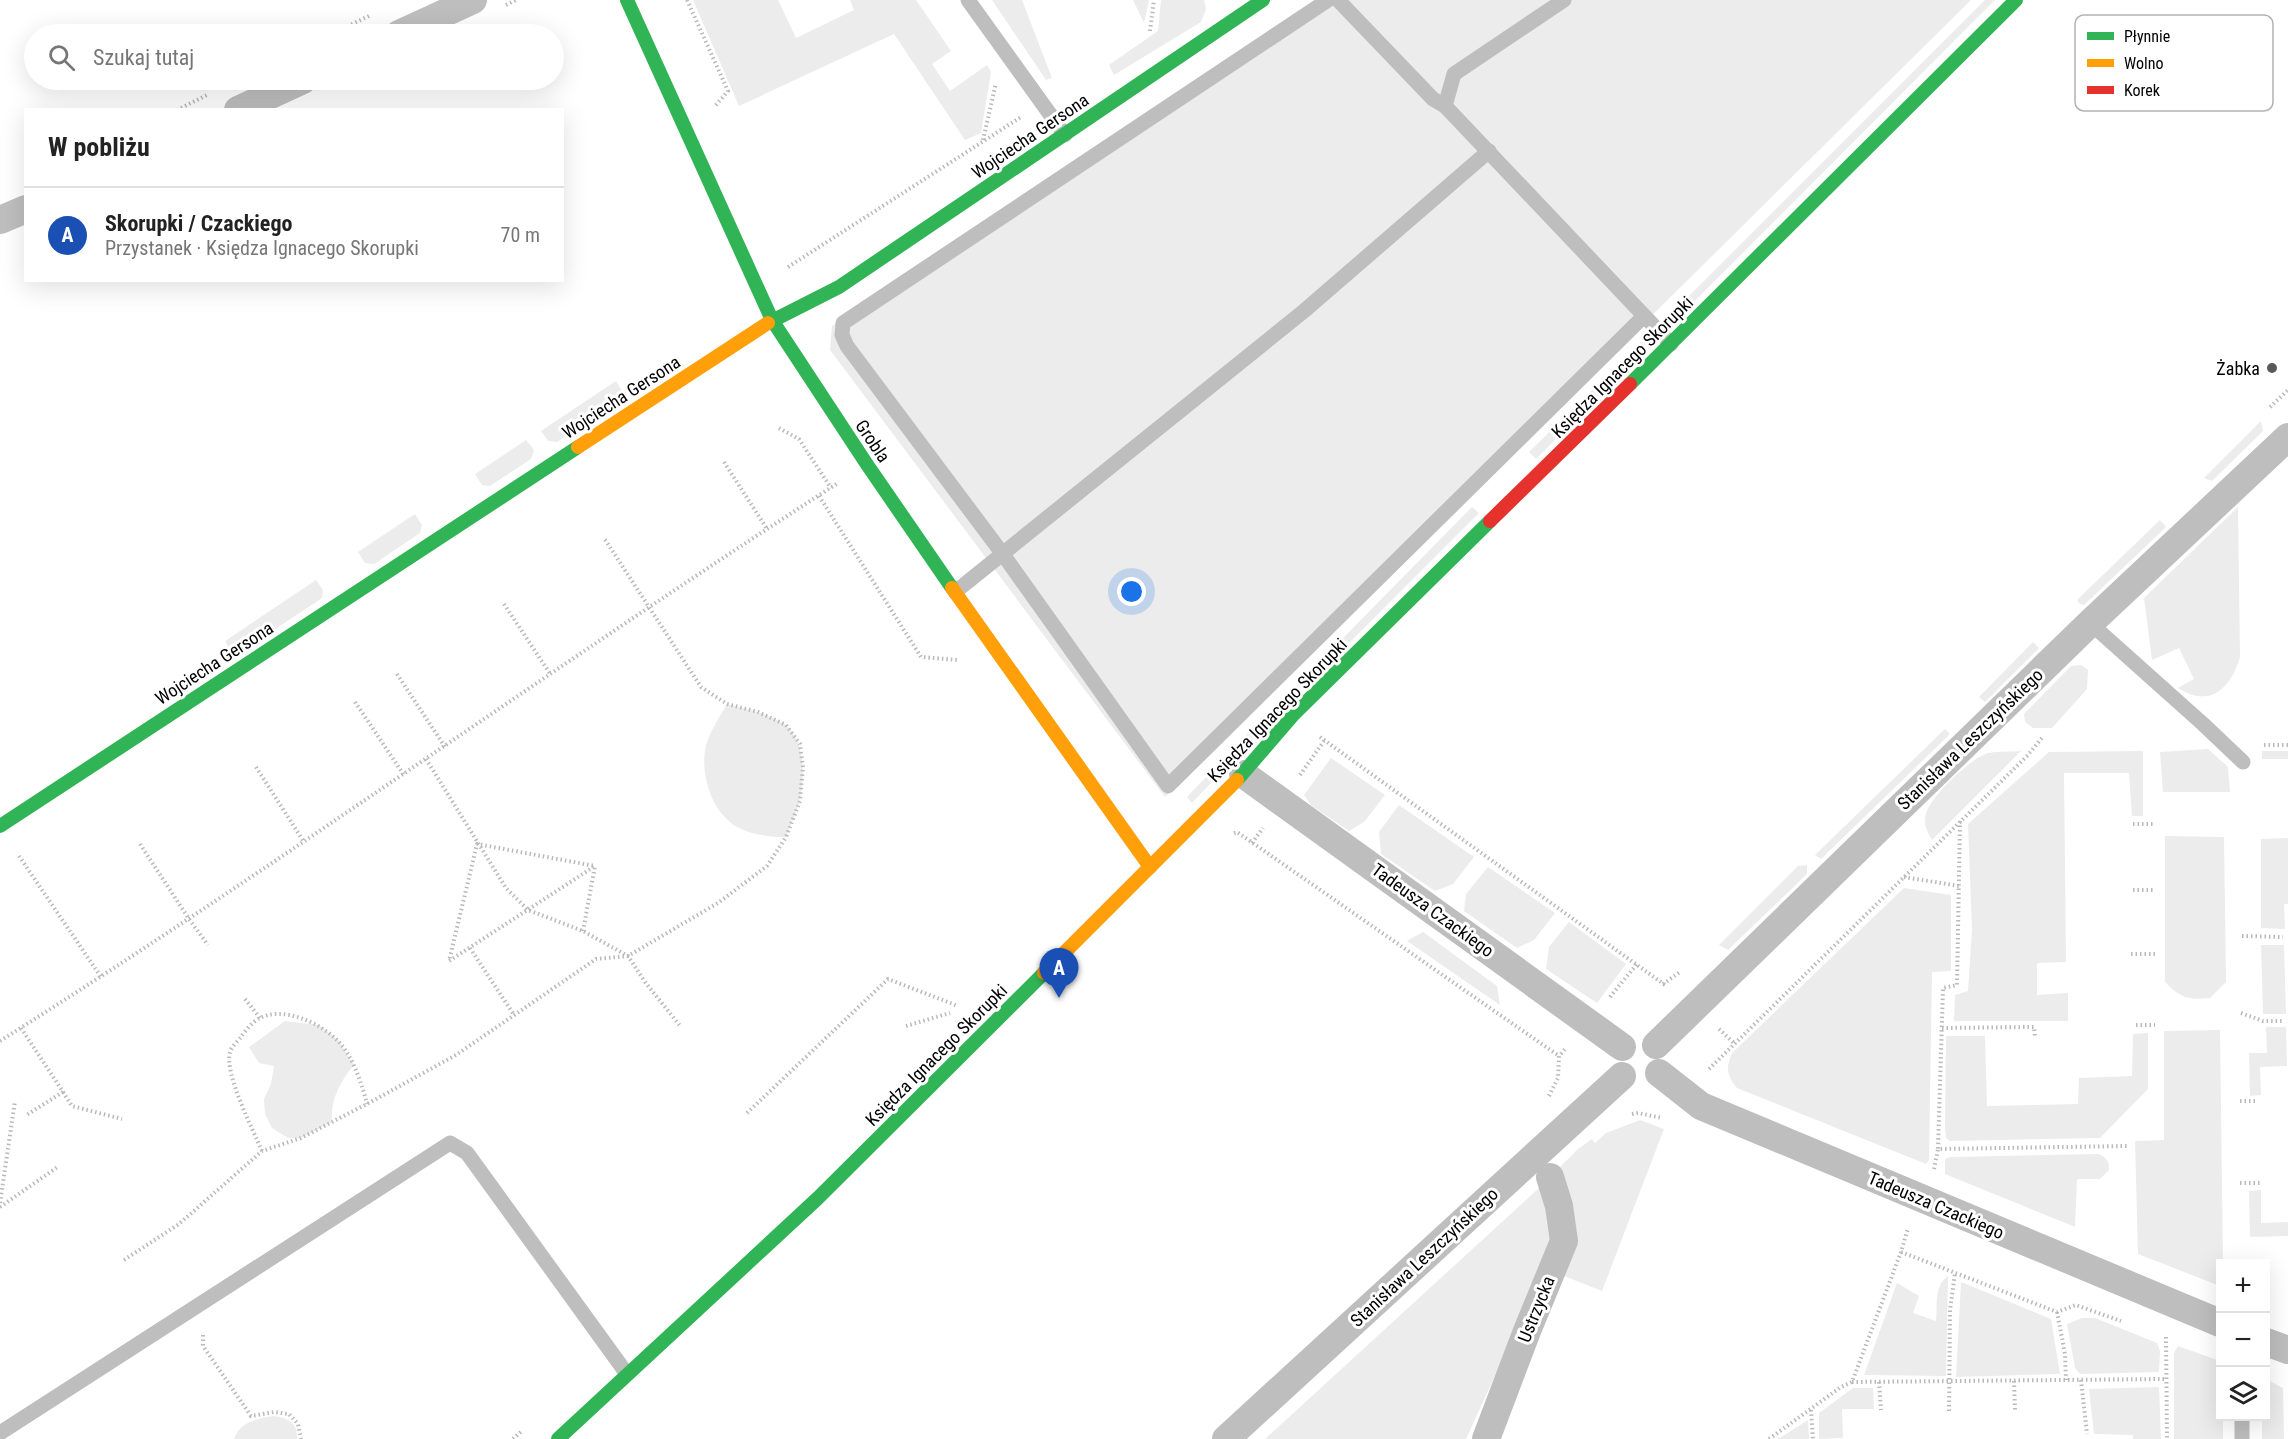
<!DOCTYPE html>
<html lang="pl">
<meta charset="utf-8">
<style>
:root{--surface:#fff;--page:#f2f2f2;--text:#222;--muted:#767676;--line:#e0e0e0;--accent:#7c3aed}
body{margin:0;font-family:"Roboto Condensed",sans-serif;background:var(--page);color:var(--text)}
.controls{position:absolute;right:18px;bottom:18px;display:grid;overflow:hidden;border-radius:0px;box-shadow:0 6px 24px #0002}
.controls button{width:54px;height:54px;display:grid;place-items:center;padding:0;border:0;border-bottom:2px solid var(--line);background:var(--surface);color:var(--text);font:30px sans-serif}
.you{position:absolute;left:1132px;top:592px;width:21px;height:21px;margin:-15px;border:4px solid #fff;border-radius:50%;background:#1a73e8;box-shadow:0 0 0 9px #1a73e833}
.badge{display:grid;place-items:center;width:39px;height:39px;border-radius:50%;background:var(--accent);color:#fff;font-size:20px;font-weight:700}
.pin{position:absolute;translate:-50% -50px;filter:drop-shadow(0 2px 3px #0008)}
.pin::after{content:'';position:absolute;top:32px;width:21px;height:18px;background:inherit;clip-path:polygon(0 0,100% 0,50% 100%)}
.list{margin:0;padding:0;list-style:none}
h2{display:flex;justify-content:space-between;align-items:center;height:78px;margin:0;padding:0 24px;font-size:26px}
h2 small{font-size:20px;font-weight:400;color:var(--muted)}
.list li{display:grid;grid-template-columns:39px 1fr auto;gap:18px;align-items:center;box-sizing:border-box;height:96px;padding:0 24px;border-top:2px solid var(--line)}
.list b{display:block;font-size:22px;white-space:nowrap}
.list p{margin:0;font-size:20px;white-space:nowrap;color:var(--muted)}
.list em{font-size:20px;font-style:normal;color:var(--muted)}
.icon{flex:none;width:33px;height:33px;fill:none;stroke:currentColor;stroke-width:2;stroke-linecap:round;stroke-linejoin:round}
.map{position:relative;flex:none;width:2288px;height:1439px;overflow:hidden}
.search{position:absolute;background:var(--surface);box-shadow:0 6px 24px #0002;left:24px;top:24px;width:540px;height:66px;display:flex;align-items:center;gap:15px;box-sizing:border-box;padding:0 21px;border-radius:33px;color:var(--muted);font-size:22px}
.panel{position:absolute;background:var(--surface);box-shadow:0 6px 24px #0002;left:24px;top:108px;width:540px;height:174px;border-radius:0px}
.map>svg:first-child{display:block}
.green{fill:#ececec}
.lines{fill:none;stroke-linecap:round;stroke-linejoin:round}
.path{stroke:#b9b9b9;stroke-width:4;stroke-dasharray:1.5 3;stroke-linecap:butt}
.lane{stroke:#bebebe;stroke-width:15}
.street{stroke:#bebebe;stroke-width:28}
.fast{stroke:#30b455;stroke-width:14}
.slow{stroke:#ff9f0a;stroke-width:14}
.jam{stroke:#e5322d;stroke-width:14}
.poi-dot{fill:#595959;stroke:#fff;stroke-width:2}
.labels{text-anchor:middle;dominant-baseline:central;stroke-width:6;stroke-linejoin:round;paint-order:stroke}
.street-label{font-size:18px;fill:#000;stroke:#fff}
.poi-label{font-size:18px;fill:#000;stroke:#fff;text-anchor:end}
.key{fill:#fff;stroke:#b2b2b2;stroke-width:1.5}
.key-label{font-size:16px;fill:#000}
</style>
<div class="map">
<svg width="2288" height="1439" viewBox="0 0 2288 1439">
<rect width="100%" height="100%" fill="#fff"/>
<g class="green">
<polygon points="693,0 778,0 796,38 854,10 850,0 916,0 951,51 932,64 950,91 987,65 991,72 981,133 965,140 894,34 739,106"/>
<polygon points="992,0 1022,0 1052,78 1046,80"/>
<polygon points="1133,0 1149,0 1144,23"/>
<polygon points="1161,0 1204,0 1206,9 1201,22 1114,75 1109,65 1158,31"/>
<polygon points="1320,0 1971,0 1165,797 830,350 832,326"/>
<polygon points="1985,0 1995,0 1675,321 1669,316"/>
<polygon points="1648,335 1654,340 1536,459 1529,452"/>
<polygon points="616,381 622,391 621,399 557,442 548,441 541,431"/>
<polygon points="2261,421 2263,431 2212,481 2204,478"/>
<polygon points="526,440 534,450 531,459 490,486 482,485 475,474"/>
<polygon points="1472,507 1479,513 1293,699 1289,693"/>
<path d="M2238,507L2240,657C2231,688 2210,709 2178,688L2194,679L2179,648L2152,660L2144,598Z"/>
<polygon points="415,514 422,525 420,533 374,564 365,563 358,552"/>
<polygon points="2160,520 2166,527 2084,605 2080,604 2077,600"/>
<polygon points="316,580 323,590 322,598 238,654 231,652 225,641"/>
<polygon points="2033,642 2039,648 1985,702 1979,697"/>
<polygon points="2081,665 2088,670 2087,689 2052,728 2033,728 2025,722 2024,714 2071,666"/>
<path d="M727,704C746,709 767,713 784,724C806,738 805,780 799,802C796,814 790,826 786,837C769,837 752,835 737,827C712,812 701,777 705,750C708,734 719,718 727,704Z"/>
<polygon points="1271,709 1276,714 1192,803 1187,797"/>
<polygon points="1945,729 1950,734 1821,859 1815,855"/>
<polygon points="2208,749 2228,767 2230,792 2163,792 2160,752"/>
<path d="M2021,751L1932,840C1927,831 1923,824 1926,814C1929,798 1972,757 1988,753C1998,751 2010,752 2021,751Z"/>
<polygon points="2143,751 2143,816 2132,816 2129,773 2064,773 2066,962 2037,963 2037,995 2068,993 2068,1021 1954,1021 1955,995 1968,991 1972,930 1968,824 2049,752"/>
<rect x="2262" y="751" width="26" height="8"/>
<polygon points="1331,758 1385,795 1364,822 1349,831 1312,806 1304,795"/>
<polygon points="1399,805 1474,857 1453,884 1435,891 1381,854 1379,832"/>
<path d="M2165,836L2224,837L2226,982L2210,998C2187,1000 2181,998 2165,982Z"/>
<polygon points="2288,838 2288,904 2284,904 2285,929 2261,928 2261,839"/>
<polygon points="1807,865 1807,874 1728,950 1719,945 1798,866"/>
<polygon points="1488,867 1555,913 1534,940 1517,948 1464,911 1466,894"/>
<path d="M1904,888L1951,895V971L1932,972L1929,1160L1926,1164L1737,1088C1726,1075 1726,1068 1732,1053Z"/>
<polygon points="1569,922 1626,964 1597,1003 1546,969 1549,947"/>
<polygon points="1423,932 1497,986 1500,1005 1407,941"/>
<polygon points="2261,945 2284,945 2286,1014 2263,1014"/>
<path d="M285,1021L319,1025L338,1040L354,1065C340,1082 330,1100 332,1122L301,1138H288L272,1128L265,1114L264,1099L271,1084L274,1066L259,1063L249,1047Z"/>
<polygon points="2266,1027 2286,1027 2287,1066 2260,1067 2261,1095 2250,1096 2249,1053 2267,1053"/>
<polygon points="2220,1030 2223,1263 2220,1264 2220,1286 2138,1254 2135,1141 2164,1140 2164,1031"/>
<polygon points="2148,1033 2148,1089 2100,1138 1950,1141 1946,1138 1945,1128 1946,1036 1985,1036 1987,1106 2078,1104 2079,1078 2132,1076 2133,1034"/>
<polygon points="1640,1120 1664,1129 1602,1291 1564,1276 1525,1310 1466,1439 1265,1439 1539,1188 1578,1149 1592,1139 1595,1143 1606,1133"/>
<path d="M2099,1154C2107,1158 2109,1161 2109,1170L2100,1179H2077L2075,1227L1945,1174V1159L1950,1157Z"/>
<polygon points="2261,1190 2261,1223 2288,1222 2288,1236 2250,1237 2249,1191"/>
<path d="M1948,1276L1946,1376L1864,1375L1897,1283L1919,1296L1913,1313L1936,1321C1938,1305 1933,1287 1948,1276Z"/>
<polygon points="1961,1282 2051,1319 2060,1374 1956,1377"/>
<polygon points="2082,1318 2095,1318 2157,1343 2160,1351 2159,1372 2080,1374 2075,1368 2067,1324"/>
<polygon points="2178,1346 2220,1361 2220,1416 2223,1417 2223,1439 2174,1439 2174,1353"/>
<polygon points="2266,1379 2283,1388 2284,1439 2262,1439 2262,1417 2266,1416"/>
<polygon points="2159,1387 2161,1439 2133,1439 2133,1435 2094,1434 2089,1389"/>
<polygon points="1853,1388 1873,1388 1874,1409 1842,1409 1843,1438 1819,1439 1819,1413"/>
<path d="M274,1416C288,1418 298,1423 297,1439H234C239,1422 259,1418 274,1416Z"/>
<polygon points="1808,1420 1809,1439 1778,1439"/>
</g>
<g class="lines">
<g class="path">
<polyline points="687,0 728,91 715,106"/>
<polyline points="506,5 516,0"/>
<polyline points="1150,31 1154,0"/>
<polyline points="331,34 371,15"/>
<polyline points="335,86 348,80"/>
<polyline points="177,110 207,95"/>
<polyline points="983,140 996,83"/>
<polyline points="788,267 1021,117"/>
<polyline points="2270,407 2288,390"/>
<polyline points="779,428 799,439 831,488"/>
<polyline points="724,462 767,529"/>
<polyline points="819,496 921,657 957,660"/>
<polyline points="504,604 551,675"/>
<polyline points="397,674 445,747"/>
<polyline points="355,702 404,775"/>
<polyline points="1320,737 1665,985"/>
<polyline points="2264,745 2288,745"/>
<polyline points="426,759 506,888 528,910 583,931 628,956 645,982 681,1027"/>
<polyline points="256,767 304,842"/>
<polyline points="1300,775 1324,741"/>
<polyline points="1960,821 1957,985 1943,988 1938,1149 2128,1146"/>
<polyline points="2133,824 2154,824"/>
<polyline points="1234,833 1237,832 1559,1056"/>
<polyline points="1252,843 1263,828"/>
<polyline points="140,844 189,919 208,945"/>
<polyline points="19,856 101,977"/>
<polyline points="1904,877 1959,886"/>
<polyline points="2133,890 2154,890"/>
<polyline points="583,931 595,866 449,961 477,844 595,866"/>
<polyline points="2242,936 2283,937"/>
<polyline points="470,948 514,1015"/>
<polyline points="2131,954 2155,954"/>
<polyline points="1663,984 1680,972"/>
<polyline points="1610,997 1637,964"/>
<polyline points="245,999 260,1018"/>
<polyline points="2241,1013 2263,1021 2284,1021"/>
<polyline points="2136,1025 2155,1025"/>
<polyline points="906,1026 950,1013"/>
<polyline points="21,1028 63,1092 25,1116"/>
<polyline points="1942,1028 2034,1027 2035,1037"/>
<polyline points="1719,1029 1734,1043"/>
<path d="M0,1041C284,862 556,664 838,483"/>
<polyline points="1709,1069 2027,756 2042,738"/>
<polyline points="63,1092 72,1106 122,1119"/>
<polyline points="1549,1096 1558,1078 1559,1056 1566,1048"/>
<polyline points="2240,1101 2258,1101"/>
<polyline points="747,1113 888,979 958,1006"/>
<polyline points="1632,1114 1638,1113 1662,1118"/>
<path d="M262,1151C253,1130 224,1073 230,1052C231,1047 238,1041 241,1037C245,1031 253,1021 260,1018C284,1006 319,1023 336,1039C353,1055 361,1082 367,1104"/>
<polyline points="1934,1169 1938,1149"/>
<polyline points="2240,1183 2260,1183"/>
<polyline points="0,1203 15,1101"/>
<polyline points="0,1207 59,1166"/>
<polyline points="1901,1252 2057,1312 2076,1305 2121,1321"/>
<polyline points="124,1260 179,1224 262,1151 301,1138 367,1104 456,1055 596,959 628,956 718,903 767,866 786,837 800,801 803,767 800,744 786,725 758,712 727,704 701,687 604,538"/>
<polyline points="2057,1312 2065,1354 2066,1380"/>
<polyline points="203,1335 203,1346 251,1416 274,1412 289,1414 298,1424 301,1439"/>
<polyline points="2166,1337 2167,1439"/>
<polyline points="2081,1380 2087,1434"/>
<polyline points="2014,1381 2015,1410"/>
<polyline points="1852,1382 2165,1379"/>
<polyline points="1879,1382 1881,1410"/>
<polyline points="1811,1410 1813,1439"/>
<polyline points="1949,1411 1950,1310 1955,1273"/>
<polyline points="513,1439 523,1430"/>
<polyline points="1769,1439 1841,1387 1852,1382 1901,1252 1908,1228"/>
</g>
<g class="lane">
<polyline points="968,0 1065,135"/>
<polyline points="1328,0 843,323 842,335 847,346 1002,553 1168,786 1644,316"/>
<polyline points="1338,0 1433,99 1445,106"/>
<polyline points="1564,0 1454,74 1445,106 1671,344"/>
<polyline points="955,592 1304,311 1489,151"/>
<polyline points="2090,623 2203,724 2243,762"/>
<polyline points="2242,1416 2242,1439"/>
<polyline points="0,1433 450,1143 467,1153 627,1374"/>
</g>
<g class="street">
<polyline points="399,34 473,0"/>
<polyline points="238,110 303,80"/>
<polyline points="0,220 26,209"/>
<polyline points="1243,774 1622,1047"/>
<polyline points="1656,1045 2090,623 2288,437"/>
<polyline points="1659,1073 1701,1106 2220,1323"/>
<polyline points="2266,1342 2288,1350"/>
<polyline points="1226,1439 1622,1076"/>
<polyline points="1486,1439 1527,1331 1564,1241 1559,1206 1550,1177"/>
</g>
<g class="fast">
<polyline points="627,0 772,320 866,463 952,588"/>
<polyline points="768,323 839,287 1263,0"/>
<polyline points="1630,384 2016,0"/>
<polyline points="1237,780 1294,714 1490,521"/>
<polyline points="0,826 578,447"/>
<polyline points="558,1439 818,1198 1044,973"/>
</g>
<g class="slow">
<polyline points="578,447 768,323"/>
<polyline points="952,588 1150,867"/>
<polyline points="1044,973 1237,780"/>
</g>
<polyline class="jam" points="1490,521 1630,384"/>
</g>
<circle class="poi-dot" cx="2272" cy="368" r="6"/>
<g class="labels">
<g class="street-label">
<text transform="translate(1030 136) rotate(-34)">Wojciecha Gersona</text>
<text transform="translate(1622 367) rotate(-45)">Księdza Ignacego Skorupki</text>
<text transform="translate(621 397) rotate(-33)">Wojciecha Gersona</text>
<text transform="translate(873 441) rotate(56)">Grobla</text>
<text transform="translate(214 663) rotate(-33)">Wojciecha Gersona</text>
<text transform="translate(1277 710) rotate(-46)">Księdza Ignacego Skorupki</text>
<text transform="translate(1970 739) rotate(-44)">Stanisława Leszczyńskiego</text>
<text transform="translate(1433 910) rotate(36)">Tadeusza Czackiego</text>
<text transform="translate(936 1055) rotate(-45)">Księdza Ignacego Skorupki</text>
<text transform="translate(1936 1205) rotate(23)">Tadeusza Czackiego</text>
<text transform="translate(1424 1257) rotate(-43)">Stanisława Leszczyńskiego</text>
<text transform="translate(1536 1309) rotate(-68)">Ustrzycka</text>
</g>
<g class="poi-label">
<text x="2260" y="368">Żabka</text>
</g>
</g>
<rect x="2075" y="15" width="198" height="96" rx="9" class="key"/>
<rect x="2087" y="32" width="27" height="8" fill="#30b455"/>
<rect x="2087" y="59" width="27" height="8" fill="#ff9f0a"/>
<rect x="2087" y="86" width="27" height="8" fill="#e5322d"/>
<g class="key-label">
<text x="2124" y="42">Płynnie</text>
<text x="2124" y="69">Wolno</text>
<text x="2124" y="96">Korek</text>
</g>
</svg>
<div class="controls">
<button>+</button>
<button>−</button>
<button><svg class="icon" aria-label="layers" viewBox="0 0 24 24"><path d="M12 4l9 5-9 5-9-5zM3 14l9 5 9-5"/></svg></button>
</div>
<div class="you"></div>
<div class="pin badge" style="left:1059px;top:998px;background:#1a4fb4">A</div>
<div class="search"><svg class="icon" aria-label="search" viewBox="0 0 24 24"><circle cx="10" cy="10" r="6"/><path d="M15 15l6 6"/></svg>Szukaj tutaj</div>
<section class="panel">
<h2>W pobliżu<small></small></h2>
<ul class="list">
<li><span class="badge" style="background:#1a4fb4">A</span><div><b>Skorupki / Czackiego</b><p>Przystanek · Księdza Ignacego Skorupki</p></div><em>70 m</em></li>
</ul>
</section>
</div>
